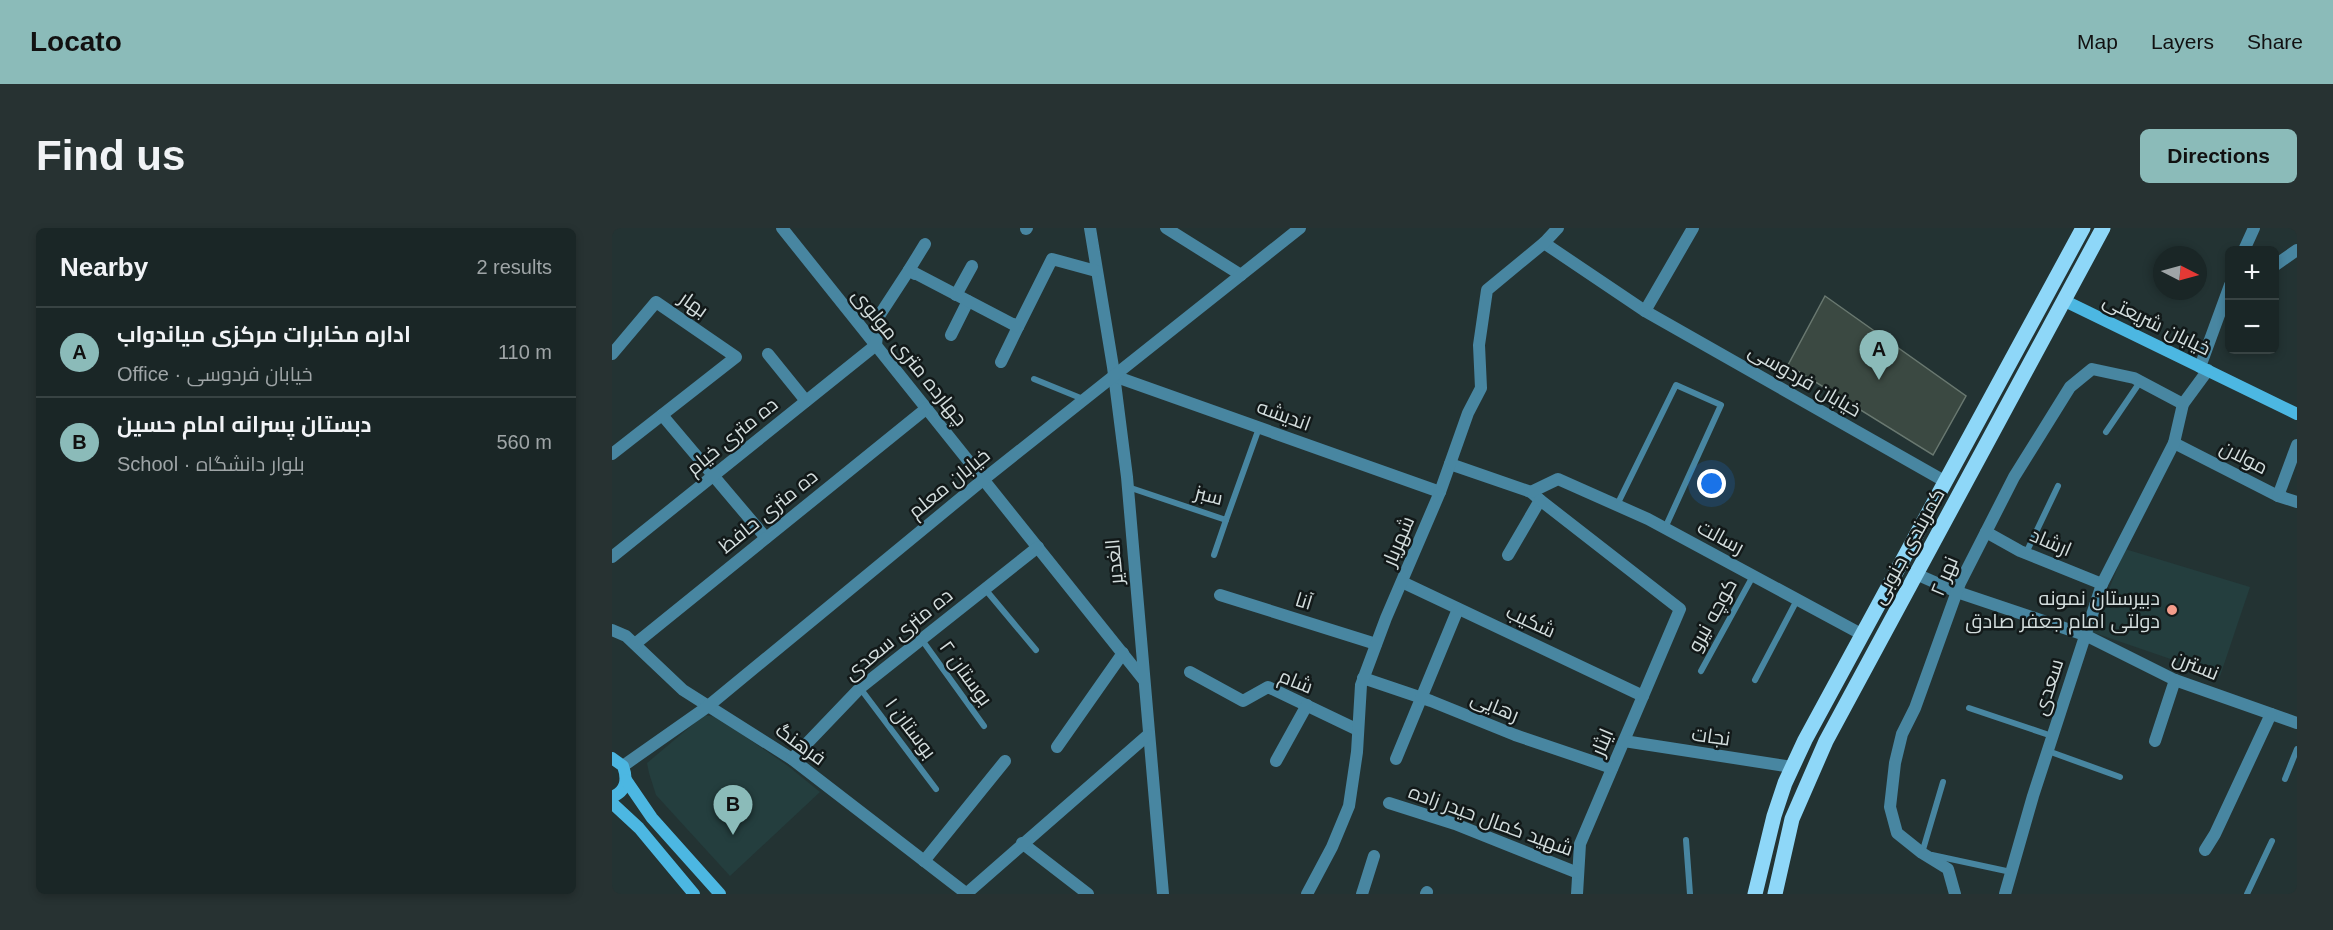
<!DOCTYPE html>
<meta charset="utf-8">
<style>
:root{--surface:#1a2626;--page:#273232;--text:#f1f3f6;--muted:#9fa5a7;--line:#384343;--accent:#8bbbb9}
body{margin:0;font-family:Helvetica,Cairo,sans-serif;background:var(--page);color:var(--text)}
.controls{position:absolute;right:18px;top:18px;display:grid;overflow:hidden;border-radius:9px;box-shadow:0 3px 9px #0003}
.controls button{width:54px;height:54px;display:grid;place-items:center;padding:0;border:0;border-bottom:2px solid var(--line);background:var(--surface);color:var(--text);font:30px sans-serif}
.compass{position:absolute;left:1541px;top:18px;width:54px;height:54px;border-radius:50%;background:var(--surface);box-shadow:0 3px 9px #0003;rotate:96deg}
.you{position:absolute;left:1100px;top:256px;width:21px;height:21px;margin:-15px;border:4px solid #fff;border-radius:50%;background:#1a73e8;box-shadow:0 0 0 9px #1a73e833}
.badge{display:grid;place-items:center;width:39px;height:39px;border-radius:50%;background:var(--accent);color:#111;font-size:20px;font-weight:700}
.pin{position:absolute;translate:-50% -50px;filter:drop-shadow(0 2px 3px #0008)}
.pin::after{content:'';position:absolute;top:32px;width:21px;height:18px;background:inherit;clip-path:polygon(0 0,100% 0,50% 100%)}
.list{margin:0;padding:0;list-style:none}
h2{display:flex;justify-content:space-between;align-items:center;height:78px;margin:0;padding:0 24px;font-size:26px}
h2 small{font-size:20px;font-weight:400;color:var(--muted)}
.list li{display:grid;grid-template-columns:39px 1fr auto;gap:18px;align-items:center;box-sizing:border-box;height:90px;padding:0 24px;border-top:2px solid var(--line)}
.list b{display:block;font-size:22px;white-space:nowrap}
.list p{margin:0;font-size:20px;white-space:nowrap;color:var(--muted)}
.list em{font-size:20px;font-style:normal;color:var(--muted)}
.map{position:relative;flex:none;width:1685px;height:666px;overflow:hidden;border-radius:9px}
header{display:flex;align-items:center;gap:36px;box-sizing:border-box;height:84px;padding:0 30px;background:var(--accent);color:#111}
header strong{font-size:28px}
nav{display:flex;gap:33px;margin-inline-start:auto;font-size:21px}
.intro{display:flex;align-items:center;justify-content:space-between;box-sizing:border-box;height:144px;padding:0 36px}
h1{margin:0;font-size:42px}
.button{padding:15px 27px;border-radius:9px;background:var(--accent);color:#111;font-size:21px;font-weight:700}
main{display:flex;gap:36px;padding:0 36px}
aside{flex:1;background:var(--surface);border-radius:9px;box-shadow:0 3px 9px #0003}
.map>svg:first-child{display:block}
.built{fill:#243e3e}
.building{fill:#3b4942;stroke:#697870;stroke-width:1.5}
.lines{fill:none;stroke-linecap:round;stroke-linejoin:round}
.lane{stroke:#4886a1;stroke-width:6}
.street{stroke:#4886a1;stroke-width:12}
.secondary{stroke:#4cb7e2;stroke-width:12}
.primary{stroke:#8ed7f8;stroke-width:15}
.poi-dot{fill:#f49d8b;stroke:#121919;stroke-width:2}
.labels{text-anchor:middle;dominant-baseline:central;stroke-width:5;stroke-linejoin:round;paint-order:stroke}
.street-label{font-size:20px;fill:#d3dddd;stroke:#121919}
.poi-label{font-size:20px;fill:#d3dddd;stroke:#121919;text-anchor:end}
</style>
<header>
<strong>Locato</strong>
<nav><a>Map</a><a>Layers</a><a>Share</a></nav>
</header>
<div class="intro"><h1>Find us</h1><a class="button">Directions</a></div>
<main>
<aside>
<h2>Nearby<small>2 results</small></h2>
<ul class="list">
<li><span class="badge">A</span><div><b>اداره مخابرات مرکزی میاندواب</b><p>Office · خیابان فردوسی</p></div><em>110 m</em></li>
<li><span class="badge">B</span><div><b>دبستان پسرانه امام حسین</b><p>School · بلوار دانشگاه</p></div><em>560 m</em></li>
</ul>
</aside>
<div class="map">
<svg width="1685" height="666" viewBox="0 0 1685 666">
<rect width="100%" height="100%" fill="#233333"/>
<g class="built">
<polygon points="1513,321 1638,359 1608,448 1480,404"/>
<polygon points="92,487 105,489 176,538 208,564 118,648 44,567 37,545 35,535"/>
</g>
<polygon class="building" points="1213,68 1354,168 1321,227 1176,137"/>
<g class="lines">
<g class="lane">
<polyline points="422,151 471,171"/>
<polyline points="1494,204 1528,154"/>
<polyline points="516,259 614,292 647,200"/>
<polyline points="1005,277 1064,157 1109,177 1053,300"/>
<polyline points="1414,325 1446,258"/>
<polyline points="602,327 614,292"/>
<polyline points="373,361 424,422"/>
<polyline points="310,412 372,498"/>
<polyline points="1089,443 1141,348"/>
<polyline points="1143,452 1185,372"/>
<polyline points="248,460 324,561"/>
<polyline points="1357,480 1440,508"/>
<polyline points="1436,523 1508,549"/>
<polyline points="1673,551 1685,521"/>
<polyline points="1074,612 1078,666"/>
<polyline points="1310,625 1331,554"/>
<polyline points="1320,627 1399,644"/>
<polyline points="1635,666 1660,613"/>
</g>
<g class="street">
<polyline points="170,0 531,451"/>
<polyline points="478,0 501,139 515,249 551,666"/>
<polyline points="554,0 629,47"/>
<polyline points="414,1 415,0"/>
<polyline points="932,15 1033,83 1334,254"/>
<polyline points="1632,22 1642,0"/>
<polyline points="1662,38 1685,22"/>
<polyline points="303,46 297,42 313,16"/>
<polyline points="344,67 360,38"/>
<polyline points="1033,83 1081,0"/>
<polyline points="339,107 356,73"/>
<polyline points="0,126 44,74 124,129 0,226"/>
<polyline points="156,126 194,173"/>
<polyline points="389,134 406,99 401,96"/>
<polyline points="1588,139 1618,57"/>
<polyline points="502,148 828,264"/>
<polyline points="50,187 154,310"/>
<polyline points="1562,215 1666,268 1685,274"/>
<polyline points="838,236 919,264 928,272 896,327"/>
<polyline points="919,264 946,251 1036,291 1251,407"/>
<polyline points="1666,268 1685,217"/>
<polyline points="928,272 1068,381 968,616 965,666"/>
<polyline points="1374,304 1408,323 1490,356"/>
<polyline points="0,329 264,117 267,88 297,42 406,99 440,31 484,43"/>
<polyline points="1304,346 1345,364 1473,407 1563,452 1685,495"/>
<polyline points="790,354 1031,468"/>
<polyline points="608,367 764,416"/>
<polyline points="0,402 14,408 71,462 180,531 355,666"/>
<polyline points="23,416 315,180"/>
<polyline points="578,444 631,473 656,459 746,502"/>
<polyline points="751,450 819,473 903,507 1000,540"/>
<polyline points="1012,513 1180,539"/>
<polyline points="1543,513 1563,452"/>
<polyline points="445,519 511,425"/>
<polyline points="180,531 248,460 426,319"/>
<polyline points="784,531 846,381"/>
<polyline points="664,533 695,477"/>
<polyline points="11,538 95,479 372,251 688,0"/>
<polyline points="777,575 843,596 966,645"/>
<polyline points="410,615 476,666"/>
<polyline points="1593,622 1603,606 1659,486"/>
<polyline points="312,633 393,533"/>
<polyline points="354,666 536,507"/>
<polyline points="695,666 720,619 737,578 745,524 749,457 774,390 828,264 856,185 869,160 867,117 875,62 932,15 946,0"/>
<polyline points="750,666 762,628"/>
<polyline points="814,666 815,664"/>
<polyline points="1343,666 1336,641 1310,625 1285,605 1278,579 1283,535 1290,506 1303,480 1348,355 1402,249 1458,159 1480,141 1522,150 1571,176"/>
<polyline points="1393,666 1421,568 1490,356 1562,215 1571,176 1596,142"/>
</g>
<g class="secondary">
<polyline points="1453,73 1685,186"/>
<path d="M0,530L11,538C16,552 14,563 0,569"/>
<polyline points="14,552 40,590 108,666"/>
<polyline points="0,575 27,600 82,666"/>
</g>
<g class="primary">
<polyline points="1143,666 1162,588 1173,555 1193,512 1471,0"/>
<polyline points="1163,666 1180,591 1214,513 1491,0"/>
</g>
</g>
<circle class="poi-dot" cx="1560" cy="382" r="6"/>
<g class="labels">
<g class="street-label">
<text transform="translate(82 76) rotate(35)">بهار</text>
<text transform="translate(1545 96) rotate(26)">خیابان شریعتی</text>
<text transform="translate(298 129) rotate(51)">چهارده متری مولوی</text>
<text transform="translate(1193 152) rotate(30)">خیابان فردوسی</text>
<text transform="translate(672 187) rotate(20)">اندیشه</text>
<text transform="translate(120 208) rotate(-39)">ده متری خیام</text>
<text transform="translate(1632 229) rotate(27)">مولان</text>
<text transform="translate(337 255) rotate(-39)">خیابان معلم</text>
<text transform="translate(597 267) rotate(14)">سبز</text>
<text transform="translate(156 283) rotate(-39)">ده متری حافظ</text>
<text transform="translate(1109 309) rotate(28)">رسالت</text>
<text transform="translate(786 313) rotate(-67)">شهریار</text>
<text transform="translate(1439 314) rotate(23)">ارشاد</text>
<text transform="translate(1296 318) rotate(-61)">کمربندی جنوبی</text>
<text transform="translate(502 334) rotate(-95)">الغدیر</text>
<text transform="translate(1332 348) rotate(-67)">نهر ۲</text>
<text transform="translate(692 373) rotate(17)">آنا</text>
<text transform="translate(1100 387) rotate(-61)">کوچه نیرو</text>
<text transform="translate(919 393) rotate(25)">شکیب</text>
<text transform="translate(286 406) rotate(-39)">ده متری سعدی</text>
<text transform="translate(1584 437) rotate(22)">نسترن</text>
<text transform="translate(354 445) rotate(54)">بوستان ۲</text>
<text transform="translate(684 453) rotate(22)">شام</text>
<text transform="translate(1436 459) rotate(-72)">سعدی</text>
<text transform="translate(883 478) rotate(22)">رهایی</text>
<text transform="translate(299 500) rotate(53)">بوستان ۱</text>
<text transform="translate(1099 508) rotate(8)">نجات</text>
<text transform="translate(990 514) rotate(-67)">ایثار</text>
<text transform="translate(189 516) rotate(36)">فرهنگ</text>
<text transform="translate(879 592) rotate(20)">شهید کمال حیدر زاده</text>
</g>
<g class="poi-label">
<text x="1548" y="370">دبیرستان نمونه<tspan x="1548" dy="23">دولتی امام جعفر صادق</tspan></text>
</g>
</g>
</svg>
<div class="controls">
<button>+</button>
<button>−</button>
</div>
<svg class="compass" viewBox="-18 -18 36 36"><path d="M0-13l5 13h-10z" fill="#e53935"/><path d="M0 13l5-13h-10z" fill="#9fa5a7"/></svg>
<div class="you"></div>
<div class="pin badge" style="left:1267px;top:152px">A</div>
<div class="pin badge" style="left:121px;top:607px">B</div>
</div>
</main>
